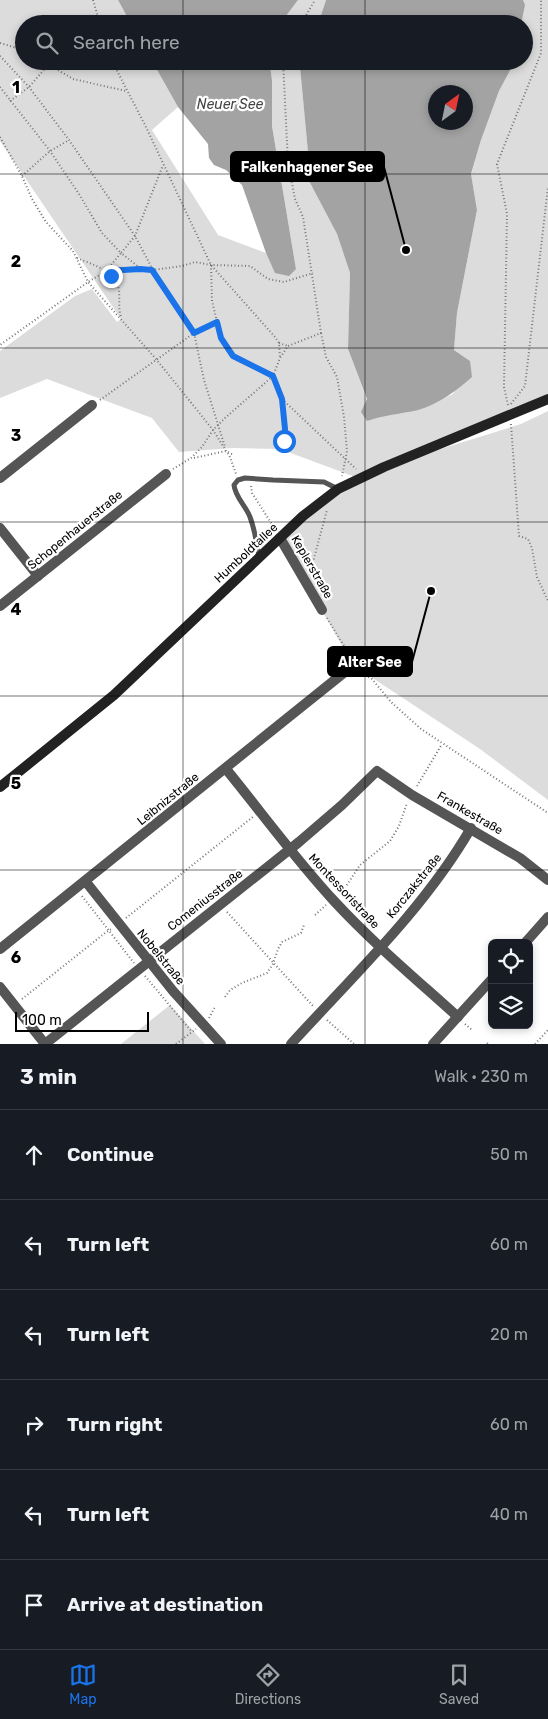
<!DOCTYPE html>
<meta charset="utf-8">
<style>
:root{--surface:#171b24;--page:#242831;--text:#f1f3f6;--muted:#9ea1a6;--line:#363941;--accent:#1a73e8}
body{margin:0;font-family:Rubik,sans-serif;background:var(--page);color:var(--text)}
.controls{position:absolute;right:15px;bottom:15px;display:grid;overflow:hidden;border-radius:8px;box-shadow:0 2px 8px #0003}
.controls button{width:45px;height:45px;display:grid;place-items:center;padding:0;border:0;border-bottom:1px solid var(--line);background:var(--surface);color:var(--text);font:25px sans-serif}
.compass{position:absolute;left:428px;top:85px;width:45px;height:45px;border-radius:50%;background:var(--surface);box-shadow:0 2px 8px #0003;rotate:33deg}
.scale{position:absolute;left:15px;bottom:12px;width:134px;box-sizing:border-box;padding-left:5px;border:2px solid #000;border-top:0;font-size:14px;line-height:18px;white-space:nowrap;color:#000;-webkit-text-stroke:4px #fff;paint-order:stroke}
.stop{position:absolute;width:15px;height:15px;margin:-11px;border:4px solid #1a73e8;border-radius:50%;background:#fff}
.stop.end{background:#1a73e8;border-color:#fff;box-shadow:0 1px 5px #0008}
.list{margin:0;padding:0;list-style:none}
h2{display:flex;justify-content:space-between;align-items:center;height:65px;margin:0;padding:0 20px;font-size:21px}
h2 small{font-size:16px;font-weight:400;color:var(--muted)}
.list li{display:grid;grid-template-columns:32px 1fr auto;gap:15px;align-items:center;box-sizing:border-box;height:90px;padding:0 20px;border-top:1px solid var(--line)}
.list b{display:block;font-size:19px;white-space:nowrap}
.list em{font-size:16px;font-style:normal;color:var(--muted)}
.icon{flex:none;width:28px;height:28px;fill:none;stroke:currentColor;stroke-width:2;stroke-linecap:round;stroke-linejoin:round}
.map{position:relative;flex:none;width:548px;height:1044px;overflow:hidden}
.search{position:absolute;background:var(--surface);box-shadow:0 2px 8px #0003;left:15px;right:15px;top:15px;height:55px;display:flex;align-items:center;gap:12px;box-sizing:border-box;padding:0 18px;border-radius:28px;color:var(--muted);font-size:19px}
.sheet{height:605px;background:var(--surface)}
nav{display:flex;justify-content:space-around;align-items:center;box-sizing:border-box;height:70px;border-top:1px solid var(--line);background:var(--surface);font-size:14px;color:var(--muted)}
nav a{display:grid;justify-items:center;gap:2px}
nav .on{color:var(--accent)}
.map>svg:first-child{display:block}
.green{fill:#dcdcdc}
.water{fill:#a3a3a3;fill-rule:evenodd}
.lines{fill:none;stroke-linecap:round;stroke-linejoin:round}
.path{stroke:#777;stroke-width:2;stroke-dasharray:1 2.5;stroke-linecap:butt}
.lane{stroke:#555;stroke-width:5}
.street{stroke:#555;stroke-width:10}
.secondary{stroke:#222;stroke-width:10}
.route{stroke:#1a73e8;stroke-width:6}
.grid{fill:none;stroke:#000;stroke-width:1;stroke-opacity:0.55}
.labels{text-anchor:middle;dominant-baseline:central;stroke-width:4.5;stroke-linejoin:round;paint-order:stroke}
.street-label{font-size:12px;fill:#000;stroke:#fff}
.water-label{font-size:14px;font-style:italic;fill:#444;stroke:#fff}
.grid-label{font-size:16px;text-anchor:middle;font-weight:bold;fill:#000;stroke:#fff;stroke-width:4.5;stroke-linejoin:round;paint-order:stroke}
.leader{fill:none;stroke:#000;stroke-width:2}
.callout-dot{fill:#000;stroke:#fff;stroke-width:2}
.callout{fill:#000;stroke:#000;stroke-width:2}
.callout-label{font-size:14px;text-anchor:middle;font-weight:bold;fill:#fff}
</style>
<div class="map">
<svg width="548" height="1044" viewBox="0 0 548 1044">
<rect width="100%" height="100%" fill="#fff"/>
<g class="green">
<polygon points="0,0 118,0 131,24 24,24 24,61 152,61 178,107 152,130 218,235 266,253 275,272 296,269 272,126 272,80 270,66 272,61 304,61 300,67 308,152 308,179 337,234 350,273 348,349 367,400 367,421 381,415 419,409 453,394 470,361 454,350 457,313 477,210 471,175 481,140 499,91 515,61 524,61 524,24 521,24 524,6 523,0 548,0 548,399 392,464 521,424 548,411 548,800 480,749 356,667 352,663 280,538 358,478 280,449 233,448 179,452 152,418 47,379 0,398 0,351 75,296 92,289 117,322 121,319 0,141"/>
<polygon points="298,0 326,0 318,24 280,24"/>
<polygon points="170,1005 205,1044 121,1044"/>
</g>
<g class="water">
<polygon points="118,0 298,0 280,24 131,24"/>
<polygon points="326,0 523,0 525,5 521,24 318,24"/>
<polygon points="152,61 272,61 270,66 272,80 272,126 296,269 289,276 275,273 266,253 242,185 226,170 214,165 209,158 208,144 178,107"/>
<path d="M304,61H515L499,91L481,140L471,174L477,210L457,313L454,350L470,361L472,377C456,391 439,404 418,410C400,414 384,415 367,421L361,412L367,399L348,349L350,273L337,234L308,179V152L300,67ZM466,92V122H436V92Z"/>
</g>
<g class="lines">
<g class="path">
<polyline points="93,0 100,24"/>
<polyline points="301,24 315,0"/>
<polyline points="0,43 24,50"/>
<polyline points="0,56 29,87 69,140 135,236 153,270 182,266 195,262 211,265 250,266 268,279 284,282 313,273"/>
<polyline points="43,61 73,79 126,91"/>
<polyline points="112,61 146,127 211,265 275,337 279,343 280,358"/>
<polyline points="0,87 50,151 79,194 102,233 121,253 106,271 88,282 0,345"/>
<polyline points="10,101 29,87 48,65"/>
<polyline points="0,137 22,176 32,199 46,222 73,251 88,282 156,359 213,430 230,457 236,474"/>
<polyline points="22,176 50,151 69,140"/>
<path d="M77,258C93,265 115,270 119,290C120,299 118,308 121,317"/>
<path d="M211,265L212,301L221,338L233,356L273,376C275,384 279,391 281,399C286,414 286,435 280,449"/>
<polyline points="140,268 121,253 135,236 163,165"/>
<polyline points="106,271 141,269 153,270 194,333 204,380 225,447"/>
<polyline points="321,333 326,357 337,377 344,417 347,451 342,476"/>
<polyline points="279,343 288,346"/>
<polyline points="282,399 356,469"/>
<polyline points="100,400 194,333 217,323"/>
<polyline points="511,404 525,386 548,187"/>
<polyline points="508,405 504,387 507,214 497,164 541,53 541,0"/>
<polyline points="511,424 519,536 528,539 532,548 537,577 548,601"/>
<polyline points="194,458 226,451 234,455"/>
<polyline points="173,469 191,458 202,447 213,430 225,418 273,376 280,358 288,346 321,333 303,217 295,199 288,163 283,61"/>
<polyline points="251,486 252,493 275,529"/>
<polyline points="310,573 327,510"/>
<polyline points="327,618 349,654 348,659"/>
<polyline points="359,672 372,679 391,702 421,729 548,813"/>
<polyline points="417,786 442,744"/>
<polyline points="341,894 360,865 390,841 399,826 407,803"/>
<polyline points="82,896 134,963"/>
<polyline points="227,912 313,1006"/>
<polyline points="315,915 326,905"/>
<polyline points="126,918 254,816"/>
<polyline points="145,976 192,1032"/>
<polyline points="225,997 230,990 242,983 267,973 273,964 278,949 282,942 301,933 304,925"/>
<polyline points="22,999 105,933 113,928"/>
<polyline points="209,1018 215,1007"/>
<polyline points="327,1020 354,1044"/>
<polyline points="465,1024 472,1030"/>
<polyline points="487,1043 488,1044"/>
<polyline points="176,1044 196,1029"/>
<polyline points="535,1044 548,1030"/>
</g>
<path class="lane" d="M259,557C257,544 255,530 250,517C246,506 235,497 234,485L238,480L245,478L273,480L324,482L338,489"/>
<g class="street">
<polyline points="0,478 92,405"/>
<polyline points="0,528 38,576"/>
<polyline points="280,538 322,610"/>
<polyline points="0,606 166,474"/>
<path d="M226,769C262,813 296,860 335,902C373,943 416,979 458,1017"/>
<polyline points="86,882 173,991 221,1044"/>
<polyline points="525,943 548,917"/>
<polyline points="0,949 351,667"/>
<polyline points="0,987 45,1044"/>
<polyline points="45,1044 299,842 342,805 377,771 412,795 520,858 548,880"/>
<path d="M291,1044C354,975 424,909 471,828"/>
<polyline points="433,1044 492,979"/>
</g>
<polyline class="secondary" points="0,787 114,695 303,516 338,489 384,467 548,399"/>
</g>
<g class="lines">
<polyline class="route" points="111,276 106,271 140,269 152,270 194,333 217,322 221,338 233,356 273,376 282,399 285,429 284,441"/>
</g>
<path class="grid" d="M183,0V24M365,0V24M183,61V1044M365,61V1044M0,174H548M0,348H548M0,522H548M0,696H548M0,870H548"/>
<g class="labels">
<g class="street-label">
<text transform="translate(75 530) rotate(-39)">Schopenhauerstraße</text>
<text transform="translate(246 553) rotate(-43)">Humboldtallee</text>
<text transform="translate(312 567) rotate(60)">Keplerstraße</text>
<text transform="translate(168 799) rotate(-39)">Leibnizstraße</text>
<text transform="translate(470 813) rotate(30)">Frankestraße</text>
<text transform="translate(414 886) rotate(-51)">Korczakstraße</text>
<text transform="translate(344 891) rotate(47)">Montessoristraße</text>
<text transform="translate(205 900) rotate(-38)">Comeniusstraße</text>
<text transform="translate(161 957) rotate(51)">Nobelstraße</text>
</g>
<g class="water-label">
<text x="230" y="104">Neuer See</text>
</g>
</g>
<g class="grid-label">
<text x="16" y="93">1</text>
<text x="16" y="267">2</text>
<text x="16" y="441">3</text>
<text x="16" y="615">4</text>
<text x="16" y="789">5</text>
<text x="16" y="963">6</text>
</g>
<path class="leader" d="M406 250L384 167M431 591L412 662"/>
<g class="callout-dot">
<circle cx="406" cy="250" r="5"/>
<circle cx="431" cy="591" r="5"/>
</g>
<g class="callout">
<rect x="231" y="152" width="153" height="29" rx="5"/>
<rect x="328" y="647" width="84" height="29" rx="5"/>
</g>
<g class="callout-label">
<text x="307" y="172">Falkenhagener See</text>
<text x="370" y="667">Alter See</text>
</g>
</svg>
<div class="controls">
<button><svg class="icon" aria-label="locate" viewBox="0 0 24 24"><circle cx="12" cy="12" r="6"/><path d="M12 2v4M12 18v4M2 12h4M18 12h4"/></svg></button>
<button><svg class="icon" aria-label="layers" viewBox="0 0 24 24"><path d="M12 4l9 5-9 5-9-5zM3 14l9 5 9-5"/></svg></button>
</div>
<svg class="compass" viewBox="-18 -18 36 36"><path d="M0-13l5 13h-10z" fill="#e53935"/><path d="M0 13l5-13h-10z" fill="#9ea1a6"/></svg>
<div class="scale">100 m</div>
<div class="stop" style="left:284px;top:441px"></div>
<div class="stop end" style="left:111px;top:276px"></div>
<div class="search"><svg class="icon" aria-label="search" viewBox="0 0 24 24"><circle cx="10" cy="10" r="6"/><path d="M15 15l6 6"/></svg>Search here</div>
</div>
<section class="sheet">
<h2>3 min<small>Walk · 230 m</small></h2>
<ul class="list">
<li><svg class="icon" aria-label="ahead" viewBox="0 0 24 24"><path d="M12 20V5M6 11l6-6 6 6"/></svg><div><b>Continue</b></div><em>50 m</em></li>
<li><svg class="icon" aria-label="left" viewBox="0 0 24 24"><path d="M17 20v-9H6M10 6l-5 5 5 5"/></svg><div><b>Turn left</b></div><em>60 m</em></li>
<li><svg class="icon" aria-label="left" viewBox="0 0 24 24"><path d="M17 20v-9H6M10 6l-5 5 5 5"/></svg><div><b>Turn left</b></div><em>20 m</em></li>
<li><svg class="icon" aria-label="right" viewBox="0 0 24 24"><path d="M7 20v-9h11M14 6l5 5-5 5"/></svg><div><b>Turn right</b></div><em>60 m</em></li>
<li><svg class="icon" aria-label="left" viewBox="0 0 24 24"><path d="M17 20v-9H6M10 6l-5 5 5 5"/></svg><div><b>Turn left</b></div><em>40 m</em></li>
<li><svg class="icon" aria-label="arrive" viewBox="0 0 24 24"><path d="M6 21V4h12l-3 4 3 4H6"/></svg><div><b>Arrive at destination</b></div></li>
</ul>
</section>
<nav>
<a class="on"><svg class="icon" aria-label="map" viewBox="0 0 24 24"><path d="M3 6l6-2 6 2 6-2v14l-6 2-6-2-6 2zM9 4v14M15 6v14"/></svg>Map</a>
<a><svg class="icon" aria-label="directions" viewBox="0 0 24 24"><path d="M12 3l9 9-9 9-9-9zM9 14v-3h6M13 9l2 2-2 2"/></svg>Directions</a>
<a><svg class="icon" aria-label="saved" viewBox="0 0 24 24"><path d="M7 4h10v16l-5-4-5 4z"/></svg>Saved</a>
</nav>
